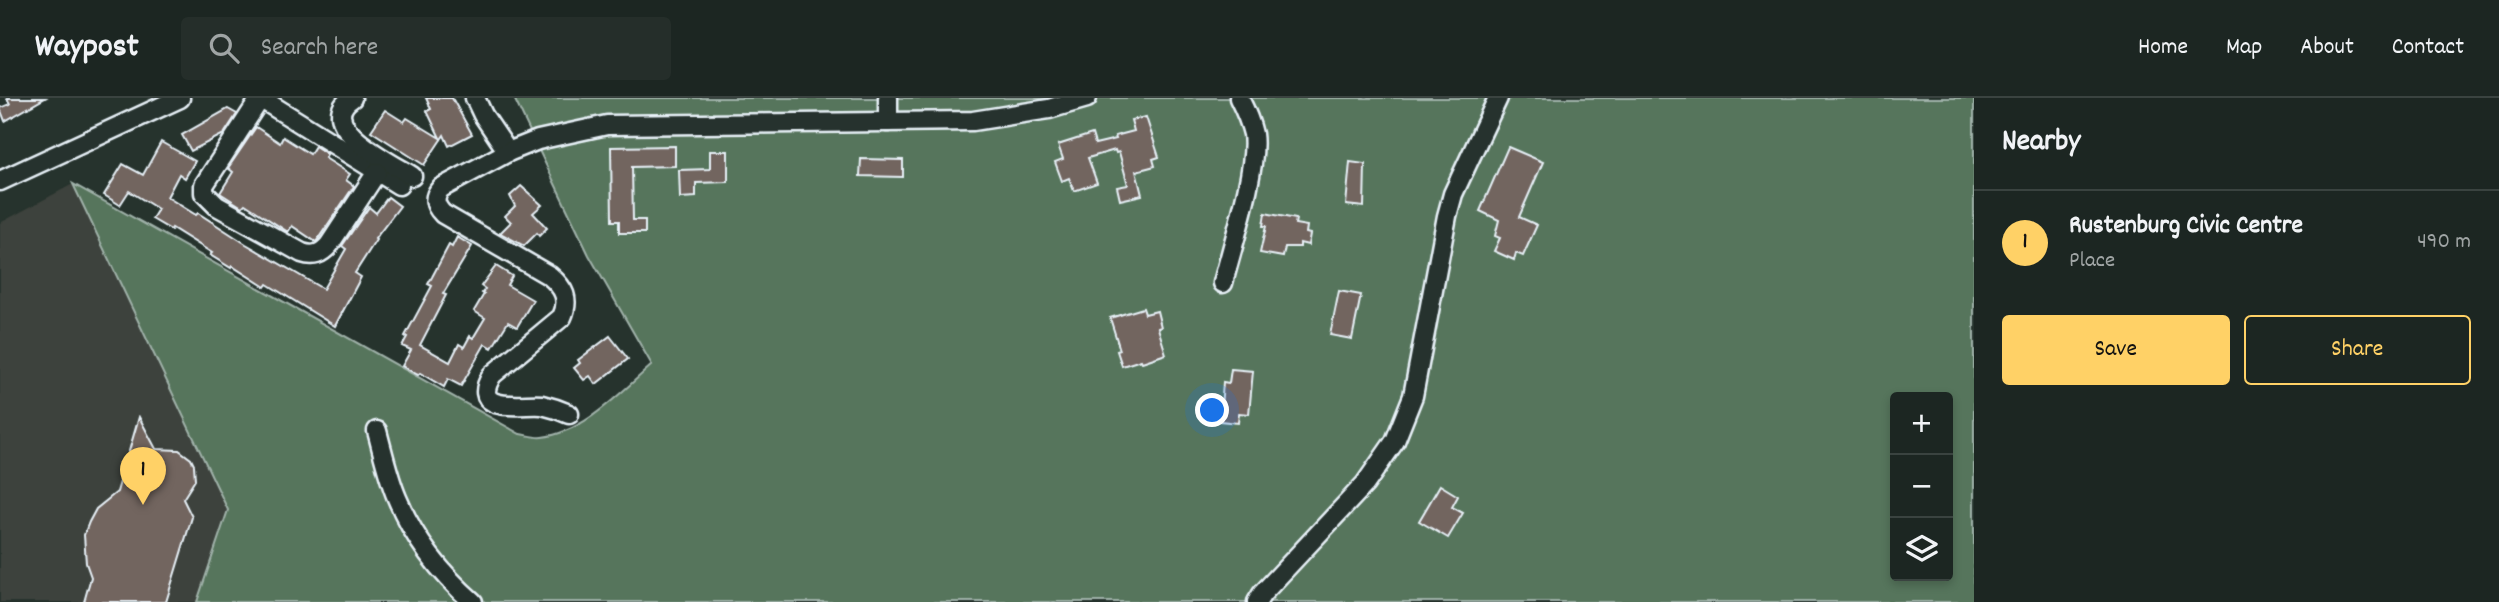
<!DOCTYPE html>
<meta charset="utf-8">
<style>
:root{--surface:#1c2622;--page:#252e2a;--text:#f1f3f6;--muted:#a0a5a5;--line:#3a4340;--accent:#ffd166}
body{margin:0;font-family:Dekko,sans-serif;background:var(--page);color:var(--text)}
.controls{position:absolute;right:21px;bottom:21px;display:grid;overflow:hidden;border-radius:7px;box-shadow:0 4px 10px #0003}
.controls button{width:63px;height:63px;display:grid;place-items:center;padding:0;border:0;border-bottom:2px solid var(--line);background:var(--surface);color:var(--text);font:35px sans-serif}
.you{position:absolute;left:1213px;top:313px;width:24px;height:24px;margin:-18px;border:5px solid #fff;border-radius:50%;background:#1a73e8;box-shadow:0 0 0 10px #1a73e833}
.badge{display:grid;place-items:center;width:46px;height:46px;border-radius:50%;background:var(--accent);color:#111;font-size:23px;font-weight:700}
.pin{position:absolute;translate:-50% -58px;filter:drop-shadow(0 2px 4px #0008)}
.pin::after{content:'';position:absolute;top:37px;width:24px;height:21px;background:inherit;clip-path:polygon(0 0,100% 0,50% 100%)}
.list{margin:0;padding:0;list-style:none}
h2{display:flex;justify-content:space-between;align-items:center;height:91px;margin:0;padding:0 28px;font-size:30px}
h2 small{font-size:23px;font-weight:400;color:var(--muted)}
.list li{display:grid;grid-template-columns:46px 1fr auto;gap:21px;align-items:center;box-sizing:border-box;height:105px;padding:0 28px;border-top:2px solid var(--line)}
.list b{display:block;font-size:26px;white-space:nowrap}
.list p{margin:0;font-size:23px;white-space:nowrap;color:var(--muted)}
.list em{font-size:23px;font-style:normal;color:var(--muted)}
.actions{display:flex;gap:14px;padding:21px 28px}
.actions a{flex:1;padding:16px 0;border:2px solid var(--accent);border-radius:7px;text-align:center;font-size:24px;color:var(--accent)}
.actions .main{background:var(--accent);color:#111}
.icon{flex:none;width:38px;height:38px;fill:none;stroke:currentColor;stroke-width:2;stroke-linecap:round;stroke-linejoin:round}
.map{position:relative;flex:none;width:1974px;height:504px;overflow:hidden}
header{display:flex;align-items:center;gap:42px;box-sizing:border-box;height:98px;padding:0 35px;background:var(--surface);border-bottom:2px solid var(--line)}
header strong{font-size:33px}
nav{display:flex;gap:38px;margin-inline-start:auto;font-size:24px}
.search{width:490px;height:63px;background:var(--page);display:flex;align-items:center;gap:18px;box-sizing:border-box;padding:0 24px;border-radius:7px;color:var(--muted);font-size:26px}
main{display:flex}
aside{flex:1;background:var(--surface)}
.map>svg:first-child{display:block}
.built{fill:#3d423c}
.green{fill:#57745b;stroke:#a0b2aa;stroke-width:2;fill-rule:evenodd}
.building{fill:#72655f;stroke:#e8f1f8;stroke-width:2}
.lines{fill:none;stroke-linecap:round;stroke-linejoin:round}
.minor-casing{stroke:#e8f1f8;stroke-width:23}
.minor{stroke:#26332d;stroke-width:18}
</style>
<header>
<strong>Waypost</strong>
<div class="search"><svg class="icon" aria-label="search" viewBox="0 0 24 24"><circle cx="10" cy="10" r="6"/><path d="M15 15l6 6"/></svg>Search here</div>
<nav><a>Home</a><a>Map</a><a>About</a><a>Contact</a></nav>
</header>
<main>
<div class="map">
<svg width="1974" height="504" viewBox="0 0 1974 504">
<rect width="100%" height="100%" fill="#26332d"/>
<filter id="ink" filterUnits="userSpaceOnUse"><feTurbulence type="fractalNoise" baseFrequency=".0143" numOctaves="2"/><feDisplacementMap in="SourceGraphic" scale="14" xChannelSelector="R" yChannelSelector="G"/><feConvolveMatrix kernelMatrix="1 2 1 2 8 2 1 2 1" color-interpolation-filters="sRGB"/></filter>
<g filter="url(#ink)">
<polygon class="built" points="73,86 228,412 197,504 0,504 0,125"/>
<path class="green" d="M514,0H1974V504H197L228,412L73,86L520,336C527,337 535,340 542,339C585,334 621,294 652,267L589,157ZM1895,299H1948V478H1895Z"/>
<g class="building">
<polygon points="7,0 45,0 5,23 0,10 10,6"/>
<polygon points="426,0 452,0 472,36 449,48 444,37 424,67 371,33 385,12 404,24 407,20 440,40 427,13 431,11"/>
<polygon points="228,11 237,16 224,36 191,53 182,37"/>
<polygon points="1146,19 1159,59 1153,61 1155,68 1136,73 1142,97 1120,102 1117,89 1128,87 1119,54 1116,55 1115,52 1088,60 1097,85 1074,93 1069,80 1062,83 1055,64 1063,61 1058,47 1092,36 1095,46 1116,41 1115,38 1134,33 1131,22"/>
<polygon points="256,29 280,45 283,39 310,56 315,48 327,56 325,60 350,76 346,82 354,88 316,144 292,128 288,134 245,106 242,109 220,95 233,74 228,70"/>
<polygon points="161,44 195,63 185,80 179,76 167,99 196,117 198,115 246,146 323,191 346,151 342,148 369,109 376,115 388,99 400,108 375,141 376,142 355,175 361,179 335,228 267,186 265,189 232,168 231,170 210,157 212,155 172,130 171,132 152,121 158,111 129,93 120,107 104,97 123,66 143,77"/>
<polygon points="675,48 675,68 632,69 633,122 645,122 645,135 619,135 619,123 612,123 611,49"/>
<polygon points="1508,49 1543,64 1519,119 1537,127 1523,158 1516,155 1514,162 1494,153 1500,140 1495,138 1499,122 1480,113"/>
<polygon points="710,53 728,53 728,84 696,85 696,99 680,100 679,72 710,71"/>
<polygon points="861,61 903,62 903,79 860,78"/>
<polygon points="1350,64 1365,66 1364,109 1346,107"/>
<polygon points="521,88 542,107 533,115 547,130 539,138 537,135 524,148 500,135 511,124 505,118 515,108 510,98"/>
<polygon points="1265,115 1296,121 1295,126 1307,128 1306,135 1310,136 1308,147 1300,145 1300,149 1285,149 1283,159 1260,155 1266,128 1263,128"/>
<polygon points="457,139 472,148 443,196 446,197 420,247 450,264 459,246 464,249 470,238 473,240 485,220 474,213 484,196 482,195 485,191 481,188 496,168 512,178 507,187 533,202 517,229 508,224 492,250 485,246 461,288 448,281 444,289 420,275 418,277 402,268 411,252 402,248 407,239 405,238 432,188 428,186 432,179 449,147 452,149"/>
<polygon points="1339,193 1361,197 1352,241 1330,237"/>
<polygon points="1143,210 1145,216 1157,213 1161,229 1158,230 1166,256 1142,264 1141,262 1122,268 1117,253 1120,252 1110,220"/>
<polygon points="610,238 628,261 596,286 590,278 584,282 574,270 580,265 578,262"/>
<polygon points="1231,271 1253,273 1249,316 1239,315 1238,325 1220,323 1223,284 1229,285"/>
<polygon points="139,319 156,351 179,352 191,361 194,367 195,382 183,401 192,419 166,504 84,504 91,479 86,465 84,437 89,424 96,411 117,394"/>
<polygon points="1440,387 1458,398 1452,409 1463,415 1448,440 1419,423"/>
</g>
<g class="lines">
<defs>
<g id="minor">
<polyline points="260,0 399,87"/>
<path d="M352,0C312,27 393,66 412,78"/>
<polyline points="475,0 483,17 508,54"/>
<path d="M260,1L204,87V95L217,108L302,155C314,159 321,156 329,147L377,74"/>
<polyline points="888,24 888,0"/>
<polyline points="0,83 180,0"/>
<path d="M1223,185C1232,149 1258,69 1253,36C1250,23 1245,12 1239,0"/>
<path d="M569,316C560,312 551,309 542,307C523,305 468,317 492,277L562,219C570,201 564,190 550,178L443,116C434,107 433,99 441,90L508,54L538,42L607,27L973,23L1049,11L1087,0"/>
<path d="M377,333C383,355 388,379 397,400C414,441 440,475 473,504"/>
<polyline points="1257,504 1262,496 1365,386 1395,343 1413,298 1447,118 1453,96 1498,0"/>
</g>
</defs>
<use href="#minor" class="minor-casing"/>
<use href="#minor" class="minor"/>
</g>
</g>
</svg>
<div class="controls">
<button>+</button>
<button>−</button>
<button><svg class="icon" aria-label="layers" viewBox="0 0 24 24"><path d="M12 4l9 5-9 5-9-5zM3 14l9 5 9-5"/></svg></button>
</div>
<div class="you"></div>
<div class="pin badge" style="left:143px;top:407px">1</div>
</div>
<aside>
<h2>Nearby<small></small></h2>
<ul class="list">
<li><span class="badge">1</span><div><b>Rustenburg Civic Centre</b><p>Place</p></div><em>490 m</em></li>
</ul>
<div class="actions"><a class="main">Save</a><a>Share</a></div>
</aside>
</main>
